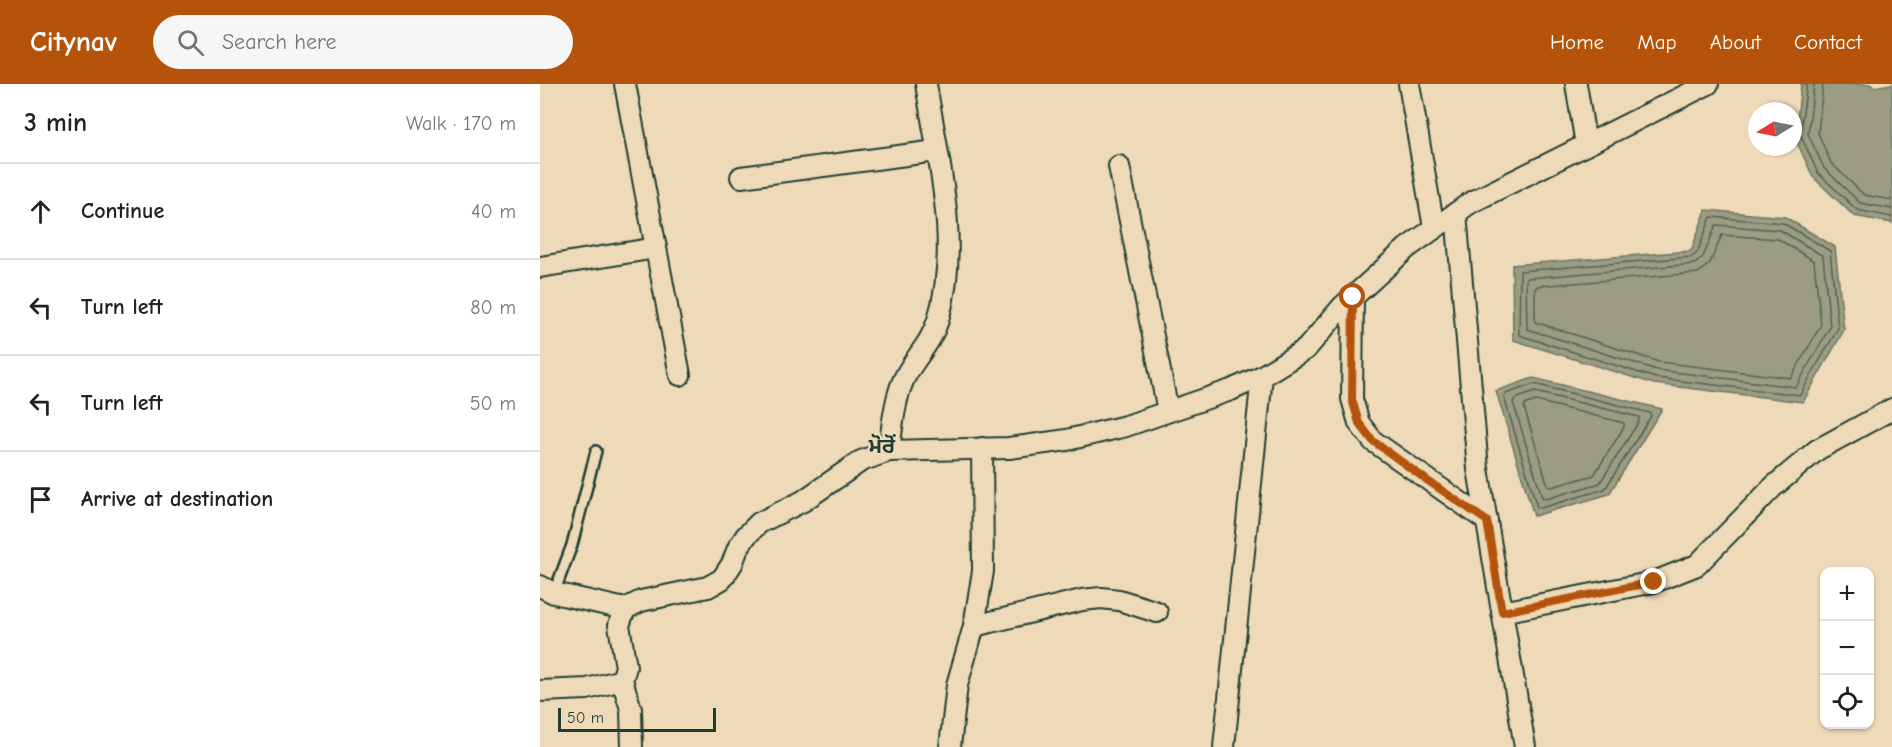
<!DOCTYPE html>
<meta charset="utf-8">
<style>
:root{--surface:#fff;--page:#f6f6f6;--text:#202124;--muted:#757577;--line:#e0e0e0;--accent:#b45309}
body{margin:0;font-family:"Comic Neue","Noto Sans Gurmukhi",sans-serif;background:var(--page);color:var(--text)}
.controls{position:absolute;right:18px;bottom:18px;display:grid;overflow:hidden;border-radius:12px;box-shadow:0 2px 4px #0004}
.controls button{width:54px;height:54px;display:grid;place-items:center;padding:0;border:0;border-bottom:2px solid var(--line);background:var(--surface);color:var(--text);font:30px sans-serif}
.compass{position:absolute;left:1208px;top:18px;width:54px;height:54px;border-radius:50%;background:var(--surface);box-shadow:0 2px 4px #0004;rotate:260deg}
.scale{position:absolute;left:18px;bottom:15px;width:158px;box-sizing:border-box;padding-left:6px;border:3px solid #1f3d34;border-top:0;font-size:16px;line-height:21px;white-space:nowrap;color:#1f3d34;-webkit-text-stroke:4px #eedab8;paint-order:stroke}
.stop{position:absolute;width:18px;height:18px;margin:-14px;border:4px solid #b45309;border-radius:50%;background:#fff}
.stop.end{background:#b45309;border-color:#fff;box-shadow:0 2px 6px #0008}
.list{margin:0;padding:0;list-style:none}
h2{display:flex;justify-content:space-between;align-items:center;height:78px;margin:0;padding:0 24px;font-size:26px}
h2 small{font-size:20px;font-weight:400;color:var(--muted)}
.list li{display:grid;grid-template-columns:39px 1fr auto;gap:18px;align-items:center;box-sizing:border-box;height:96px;padding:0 24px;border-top:2px solid var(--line)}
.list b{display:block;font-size:22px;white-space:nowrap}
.list em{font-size:20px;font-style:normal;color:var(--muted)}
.icon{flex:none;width:33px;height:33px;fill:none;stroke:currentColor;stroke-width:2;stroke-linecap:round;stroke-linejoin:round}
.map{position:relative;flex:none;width:1352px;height:663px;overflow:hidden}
header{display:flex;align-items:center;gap:36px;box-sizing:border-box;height:84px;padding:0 30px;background:var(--accent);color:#fff}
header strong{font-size:28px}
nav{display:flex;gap:33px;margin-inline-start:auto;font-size:21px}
.search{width:420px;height:54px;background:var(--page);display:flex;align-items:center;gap:15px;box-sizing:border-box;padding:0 21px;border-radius:33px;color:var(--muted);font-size:22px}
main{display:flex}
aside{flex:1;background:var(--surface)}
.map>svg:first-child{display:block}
.water{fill:#9c9c83;stroke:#6a7663;stroke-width:1.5}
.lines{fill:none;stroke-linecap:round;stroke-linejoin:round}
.shore{stroke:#516354;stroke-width:1.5}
.lane-casing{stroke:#1f3d34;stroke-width:14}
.street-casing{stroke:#1f3d34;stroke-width:24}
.lane{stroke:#eedab8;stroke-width:9}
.street{stroke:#eedab8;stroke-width:20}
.route{stroke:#b45309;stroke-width:8}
.labels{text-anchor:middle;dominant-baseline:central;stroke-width:4.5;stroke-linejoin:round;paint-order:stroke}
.quarter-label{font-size:21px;font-weight:bold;fill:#1f3d34;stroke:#eedab8}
</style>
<header>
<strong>Citynav</strong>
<div class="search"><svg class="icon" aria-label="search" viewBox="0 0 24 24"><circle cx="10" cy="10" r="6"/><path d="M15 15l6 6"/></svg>Search here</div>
<nav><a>Home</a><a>Map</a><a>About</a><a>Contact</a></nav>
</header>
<main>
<aside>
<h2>3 min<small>Walk · 170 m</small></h2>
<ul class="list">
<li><svg class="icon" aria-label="ahead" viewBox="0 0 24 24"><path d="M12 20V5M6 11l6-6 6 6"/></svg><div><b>Continue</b></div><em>40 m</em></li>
<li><svg class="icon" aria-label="left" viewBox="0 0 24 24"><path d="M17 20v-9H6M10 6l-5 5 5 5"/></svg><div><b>Turn left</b></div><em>80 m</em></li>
<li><svg class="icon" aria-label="left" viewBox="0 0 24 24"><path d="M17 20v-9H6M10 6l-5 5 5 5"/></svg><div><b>Turn left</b></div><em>50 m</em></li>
<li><svg class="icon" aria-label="arrive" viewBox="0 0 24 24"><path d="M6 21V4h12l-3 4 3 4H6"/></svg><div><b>Arrive at destination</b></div></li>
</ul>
</aside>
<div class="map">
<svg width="1352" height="663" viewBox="0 0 1352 663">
<rect width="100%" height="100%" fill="#eedab8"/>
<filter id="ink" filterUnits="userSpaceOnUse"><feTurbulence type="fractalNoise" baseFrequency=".0167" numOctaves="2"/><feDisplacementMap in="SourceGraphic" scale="12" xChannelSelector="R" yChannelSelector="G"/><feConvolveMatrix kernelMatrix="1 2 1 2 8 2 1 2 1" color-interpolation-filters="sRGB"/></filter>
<g filter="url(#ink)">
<g class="water">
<polygon points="1261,0 1330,0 1334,3 1352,0 1352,139 1314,132 1273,93 1255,54"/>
<polygon points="1166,126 1245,133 1295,163 1304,246 1263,318 1114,300 973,256 972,181 1151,167"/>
<polygon points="993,294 1122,325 1069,410 994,432 956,307"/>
</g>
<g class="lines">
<g class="shore">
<polyline points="1267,0 1260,50 1278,89 1317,126 1352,133"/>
<polyline points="1274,0 1268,50 1284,84 1320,119 1352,125"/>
<polyline points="1283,0 1278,49 1291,79 1324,111 1352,116"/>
<polygon points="1171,133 1243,139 1290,167 1298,244 1260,311 1116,294 979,251 980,187 1152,173 1157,169"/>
<polygon points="1176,141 1240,146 1283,172 1290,243 1256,303 1117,286 987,245 986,196 988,194 1155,180 1163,173"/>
<polygon points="1182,151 1238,155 1274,177 1281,241 1251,294 1119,278 995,238 995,205 997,202 1158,189 1170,179"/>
<polygon points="994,300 1110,329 1111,332 1065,405 1001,424 997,423 964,313 966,310"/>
<polygon points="995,308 1099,333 1099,337 1060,399 1006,415 1002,413 973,318 975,315"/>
<polygon points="996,317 1084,339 1084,343 1054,391 1012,403 1008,402 984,323 986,320"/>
</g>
<defs>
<polyline id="lane" points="14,509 32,461 56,367"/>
<g id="street">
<polyline points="85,0 140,291"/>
<polyline points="869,0 894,144"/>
<polyline points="1036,0 1046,61"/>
<polyline points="579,82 628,327"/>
<polyline points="201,93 396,67"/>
<polyline points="916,129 938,385 985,663"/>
<polyline points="0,183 116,164"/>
<polyline points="813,213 812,315 819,339 833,357 947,437"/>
<path d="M349,367C352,344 355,310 366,291C377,271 391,259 398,236C421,160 398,76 386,0"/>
<polyline points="0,502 14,509 85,525"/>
<polyline points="962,528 1114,498 1157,481 1233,403 1277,366 1352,325"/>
<polyline points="434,542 542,516 561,514 579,516 617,528"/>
<polyline points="82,596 91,625 92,663"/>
<polyline points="0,607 47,605 82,596 86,583 79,541 85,525 101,517 168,503 182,495 192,480 198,464 206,452 219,439 263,417 321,377 349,367 469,364 527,356 586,342 691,306 722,292 766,265 802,223 867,164 930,119 1168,0"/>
<polyline points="410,663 417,601 434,542 443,487 442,364"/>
<polyline points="684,663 722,292"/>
</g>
</defs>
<use href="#lane" class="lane-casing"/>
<use href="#street" class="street-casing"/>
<use href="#lane" class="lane"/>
<use href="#street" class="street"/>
</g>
</g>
<g class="lines" filter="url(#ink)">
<polyline class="route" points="813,213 812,315 819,339 833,357 888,397 947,437 962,528 1114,498"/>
</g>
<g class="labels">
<g class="quarter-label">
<text x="342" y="362">ਮੋਰੋਂ</text>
</g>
</g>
</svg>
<div class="controls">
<button>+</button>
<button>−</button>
<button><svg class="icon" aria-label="locate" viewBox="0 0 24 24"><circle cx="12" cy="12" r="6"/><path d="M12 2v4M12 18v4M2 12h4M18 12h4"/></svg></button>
</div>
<svg class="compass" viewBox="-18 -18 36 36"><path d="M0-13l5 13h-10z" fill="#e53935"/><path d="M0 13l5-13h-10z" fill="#757577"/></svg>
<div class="scale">50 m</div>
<div class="stop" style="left:813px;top:213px"></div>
<div class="stop end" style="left:1114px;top:498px"></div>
</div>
</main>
